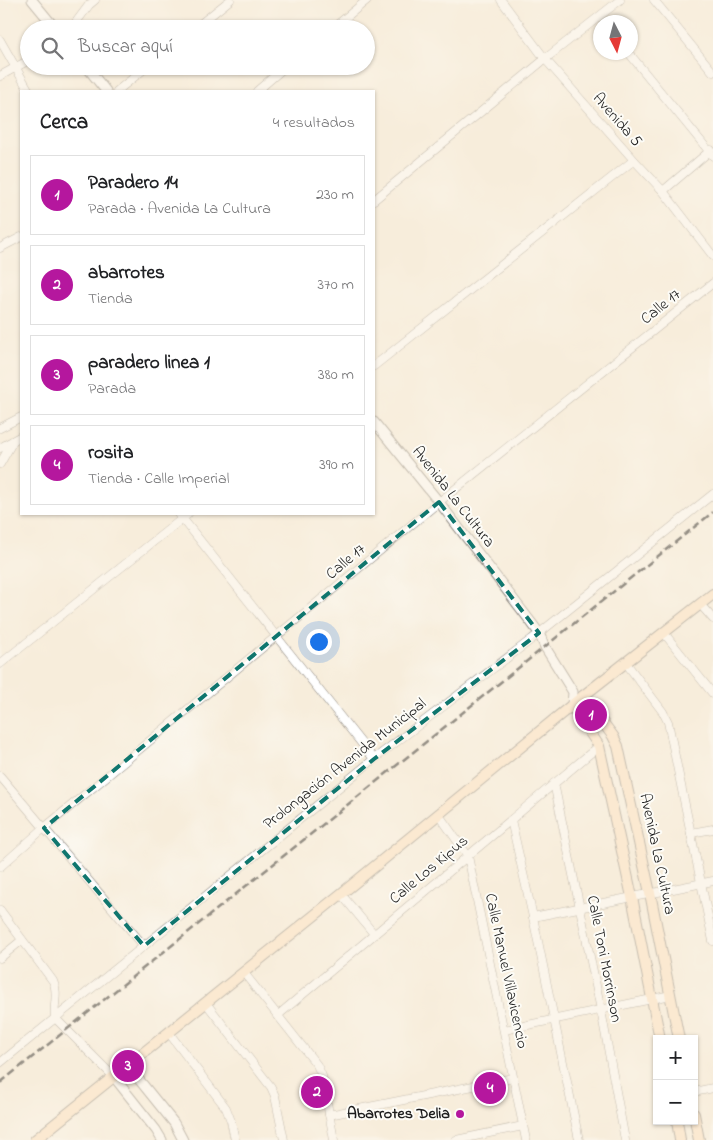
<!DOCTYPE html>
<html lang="es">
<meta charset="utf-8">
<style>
:root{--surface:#fff;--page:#f2f2f2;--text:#202124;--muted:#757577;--line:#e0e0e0;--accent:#b5179e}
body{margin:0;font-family:"Indie Flower",sans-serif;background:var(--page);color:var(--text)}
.controls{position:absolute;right:15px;bottom:15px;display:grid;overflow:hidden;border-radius:0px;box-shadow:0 1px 4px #0004}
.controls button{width:45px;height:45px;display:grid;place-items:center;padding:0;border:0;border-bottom:1px solid var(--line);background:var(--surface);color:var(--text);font:25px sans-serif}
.compass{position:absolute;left:593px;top:15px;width:45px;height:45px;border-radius:50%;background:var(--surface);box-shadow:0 1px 4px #0004;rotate:174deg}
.you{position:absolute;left:318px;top:641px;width:18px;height:18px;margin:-12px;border:4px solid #fff;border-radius:50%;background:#1a73e8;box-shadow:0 0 0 8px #1a73e833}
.badge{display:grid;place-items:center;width:32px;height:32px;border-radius:50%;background:var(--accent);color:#fff;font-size:16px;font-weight:700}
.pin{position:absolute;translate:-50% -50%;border:2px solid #fff;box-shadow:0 1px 5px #0006}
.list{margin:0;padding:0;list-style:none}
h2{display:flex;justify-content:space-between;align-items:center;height:65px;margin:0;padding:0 20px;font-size:21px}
h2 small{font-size:16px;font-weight:400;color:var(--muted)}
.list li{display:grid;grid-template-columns:32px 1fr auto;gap:15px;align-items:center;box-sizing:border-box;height:80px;margin:0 10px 10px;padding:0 10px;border:1px solid var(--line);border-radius:0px}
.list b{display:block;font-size:19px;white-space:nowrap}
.list p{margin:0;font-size:16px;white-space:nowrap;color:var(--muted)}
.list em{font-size:16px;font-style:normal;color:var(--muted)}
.icon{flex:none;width:28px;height:28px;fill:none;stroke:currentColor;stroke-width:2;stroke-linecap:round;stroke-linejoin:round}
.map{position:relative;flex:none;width:713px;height:1140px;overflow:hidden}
.search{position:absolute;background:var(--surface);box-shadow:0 1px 4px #0004;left:20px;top:20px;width:355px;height:55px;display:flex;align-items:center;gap:12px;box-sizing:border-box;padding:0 18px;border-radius:28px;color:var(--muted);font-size:19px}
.panel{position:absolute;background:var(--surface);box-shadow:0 1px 4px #0004;left:20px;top:90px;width:355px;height:425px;border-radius:0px}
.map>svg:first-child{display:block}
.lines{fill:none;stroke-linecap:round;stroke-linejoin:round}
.minor-casing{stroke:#8a847c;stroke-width:9}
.tertiary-casing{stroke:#8a847c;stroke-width:11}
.secondary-casing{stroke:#8a847c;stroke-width:12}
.minor{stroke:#fff;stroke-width:8}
.tertiary{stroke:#fff;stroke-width:9}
.secondary{stroke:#fee4c5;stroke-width:10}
.rail{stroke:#1c1c1c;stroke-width:2.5;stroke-dasharray:8 4;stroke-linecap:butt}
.marked{fill:none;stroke:#0f766e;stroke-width:4;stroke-dasharray:10 6;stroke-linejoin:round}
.poi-dot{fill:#b5179e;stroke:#fdfcf7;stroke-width:2}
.labels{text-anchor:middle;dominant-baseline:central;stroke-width:4;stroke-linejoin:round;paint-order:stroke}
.street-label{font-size:16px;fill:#1c1c1c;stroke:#fdfcf7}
.poi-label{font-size:16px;font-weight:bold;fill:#1c1c1c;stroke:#fdfcf7;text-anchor:end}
</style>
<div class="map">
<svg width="713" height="1140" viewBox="0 0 713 1140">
<rect width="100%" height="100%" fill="#fdfcf7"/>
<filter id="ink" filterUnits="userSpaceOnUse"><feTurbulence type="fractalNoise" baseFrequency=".02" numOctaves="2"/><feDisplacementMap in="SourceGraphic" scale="10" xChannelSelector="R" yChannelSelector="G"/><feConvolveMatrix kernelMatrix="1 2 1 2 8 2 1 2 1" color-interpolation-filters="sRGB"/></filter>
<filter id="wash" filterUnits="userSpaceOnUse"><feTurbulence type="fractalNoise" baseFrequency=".0096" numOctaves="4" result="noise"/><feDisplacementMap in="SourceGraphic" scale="20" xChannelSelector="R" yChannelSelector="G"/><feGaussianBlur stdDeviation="1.12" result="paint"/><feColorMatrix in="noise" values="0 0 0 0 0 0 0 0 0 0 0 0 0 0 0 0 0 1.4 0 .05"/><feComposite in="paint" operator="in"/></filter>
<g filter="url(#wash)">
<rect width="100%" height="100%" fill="#f7eddb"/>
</g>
<g filter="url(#ink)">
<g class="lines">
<defs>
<g id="minor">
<polyline points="501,0 545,59 634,160 663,191 713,256"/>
<polyline points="654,0 713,72"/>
<polyline points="71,29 89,5 95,0"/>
<polyline points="194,29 230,0"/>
<polyline points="332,29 367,0"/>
<polyline points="0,40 29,91"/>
<polyline points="628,52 713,156"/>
<polyline points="0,76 29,60"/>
<polyline points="117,91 148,66"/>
<polyline points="257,91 286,66"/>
<polyline points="663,191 711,150"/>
<polyline points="374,200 545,59 620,0"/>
<polyline points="0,248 21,237"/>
<polyline points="374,366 634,160"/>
<polyline points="0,428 21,417"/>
<polyline points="0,448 21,436"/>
<polyline points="0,464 13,441"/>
<polyline points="179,514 374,759"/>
<polyline points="700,604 713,619"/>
<polyline points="664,633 713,694"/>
<polyline points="626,663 663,712 668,722 713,941"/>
<polyline points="0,664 188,514"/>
<polyline points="0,776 144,946"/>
<polyline points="554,783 601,1010 625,1140"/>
<polyline points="439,815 468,856 526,1140"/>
<polyline points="511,820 533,917 579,1140"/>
<polyline points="691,833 713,829"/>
<polyline points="0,867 44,828 439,502 713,283"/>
<polyline points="341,894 374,934"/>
<path d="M0,910L53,981C59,993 53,1005 55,1018L114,1077"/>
<polyline points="533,917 713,881"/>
<polyline points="0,958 22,940"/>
<polyline points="244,973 317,1065 322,1076 334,1140"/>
<polyline points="206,1003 271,1087 275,1096 284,1140"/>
<polyline points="277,1016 599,746"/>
<polyline points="504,1030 671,995"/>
<polyline points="169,1033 226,1108 231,1121 235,1140"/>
<polyline points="0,1063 374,759 532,639 713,494"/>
<polyline points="694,1092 713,1088"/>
<polyline points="329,1115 513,1078"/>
<polyline points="456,1140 523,1126"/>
</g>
<g id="tertiary">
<polyline points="32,0 56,29"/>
<polyline points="86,66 106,91"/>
<polyline points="374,422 439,502 531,622 539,633 545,647 573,692 572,706"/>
<polyline points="128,1066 174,1123 183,1140"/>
<polyline points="114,1077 156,1130 162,1140"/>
</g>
<g id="secondary">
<polyline points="583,696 613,736 618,746 650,893 679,1039"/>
<polyline points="572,706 599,746 632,897 660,1039"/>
<polyline points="694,1114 699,1140"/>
<polyline points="677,1121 680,1140"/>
<polyline points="35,1140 341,894 583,696 713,594"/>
</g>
</defs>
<use href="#minor" class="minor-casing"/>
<use href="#tertiary" class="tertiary-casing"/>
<use href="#secondary" class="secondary-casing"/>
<use href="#minor" class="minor"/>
<use href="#tertiary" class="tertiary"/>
<use href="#secondary" class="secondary"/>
<polyline class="rail" points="0,1083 713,512"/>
</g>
</g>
<path d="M0 0H713V1140H0ZM439,502L539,633L374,759L144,946L44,828Z" fill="#f7eddb" fill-opacity=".55" fill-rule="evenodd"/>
<path class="marked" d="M439,502L539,633L374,759L144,946L44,828Z"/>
<circle class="poi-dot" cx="460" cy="1114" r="5"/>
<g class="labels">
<g class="street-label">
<text transform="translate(617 120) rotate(49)">Avenida 5</text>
<text transform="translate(661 307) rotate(-39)">Calle 17</text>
<text transform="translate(453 497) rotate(52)">Avenida La Cultura</text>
<text transform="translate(346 562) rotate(-40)">Calle 17</text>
<text transform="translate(345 764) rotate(-38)">Prolongación Avenida Municipal</text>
<text transform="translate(657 854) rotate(78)">Avenida La Cultura</text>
<text transform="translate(429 870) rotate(-40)">Calle Los Kipus</text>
<text transform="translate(604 959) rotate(79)">Calle Toni Morrinson</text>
<text transform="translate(506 971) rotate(78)">Calle Manuel Villavicencio</text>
</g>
<g class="poi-label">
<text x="450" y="1114">Abarrotes Delia</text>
</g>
</g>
</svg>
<div class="controls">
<button>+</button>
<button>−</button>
</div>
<svg class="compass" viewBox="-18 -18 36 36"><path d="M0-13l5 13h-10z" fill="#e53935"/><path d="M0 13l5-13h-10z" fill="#757577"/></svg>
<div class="you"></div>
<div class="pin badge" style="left:591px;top:715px">1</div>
<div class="pin badge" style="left:317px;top:1092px">2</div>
<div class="pin badge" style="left:128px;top:1066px">3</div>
<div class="pin badge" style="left:490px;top:1088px">4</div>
<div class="search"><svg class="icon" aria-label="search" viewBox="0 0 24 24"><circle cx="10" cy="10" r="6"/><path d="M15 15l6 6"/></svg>Buscar aquí</div>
<section class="panel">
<h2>Cerca<small>4 resultados</small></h2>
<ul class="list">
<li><span class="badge">1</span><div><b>Paradero 14</b><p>Parada · Avenida La Cultura</p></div><em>230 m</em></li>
<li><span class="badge">2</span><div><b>abarrotes</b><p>Tienda</p></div><em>370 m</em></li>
<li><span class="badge">3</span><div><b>paradero linea 1</b><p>Parada</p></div><em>380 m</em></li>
<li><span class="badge">4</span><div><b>rosita</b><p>Tienda · Calle Imperial</p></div><em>390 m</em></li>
</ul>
</section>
</div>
